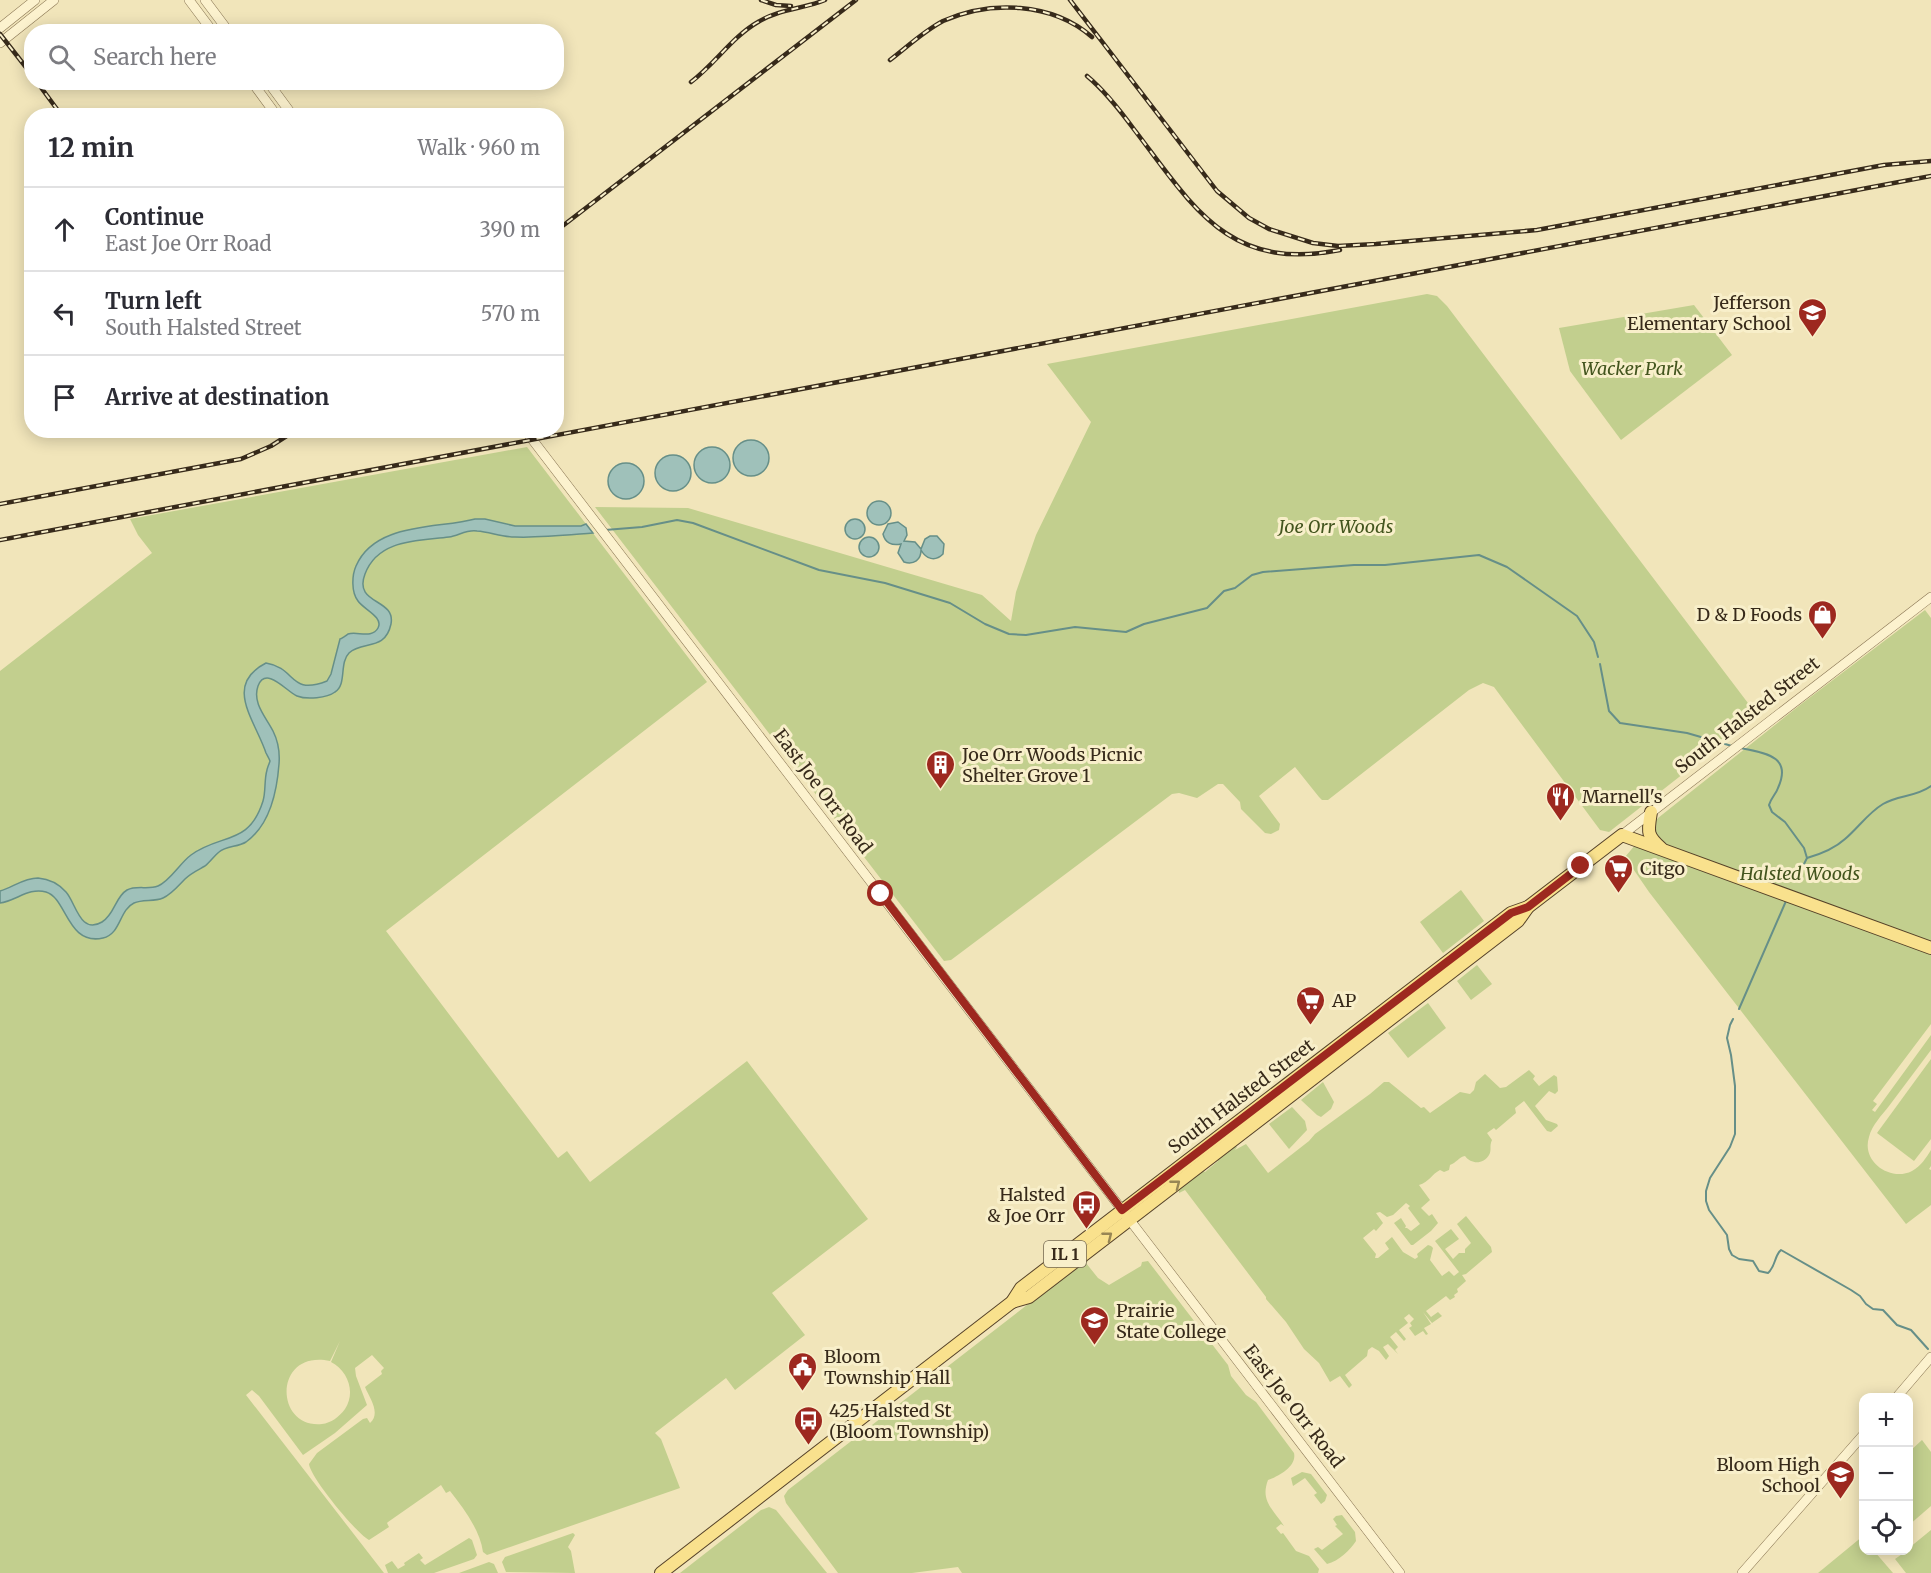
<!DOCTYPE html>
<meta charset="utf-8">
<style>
:root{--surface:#fff;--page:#f7f7f7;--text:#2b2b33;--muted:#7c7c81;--line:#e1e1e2}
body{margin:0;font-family:Merriweather,serif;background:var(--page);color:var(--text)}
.controls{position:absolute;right:18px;bottom:18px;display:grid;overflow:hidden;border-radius:12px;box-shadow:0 3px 15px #0003}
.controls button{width:54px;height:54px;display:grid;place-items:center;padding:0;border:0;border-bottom:2px solid var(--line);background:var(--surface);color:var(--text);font:30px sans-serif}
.stop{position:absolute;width:18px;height:18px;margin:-14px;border:4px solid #9d281f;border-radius:50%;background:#fff}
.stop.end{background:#9d281f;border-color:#fff;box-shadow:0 2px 6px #0008}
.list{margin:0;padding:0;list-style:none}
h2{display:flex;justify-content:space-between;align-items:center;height:78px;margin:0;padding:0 24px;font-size:26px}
h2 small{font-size:20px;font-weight:400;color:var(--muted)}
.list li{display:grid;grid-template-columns:39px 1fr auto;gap:18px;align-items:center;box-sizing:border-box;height:84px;padding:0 24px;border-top:2px solid var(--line)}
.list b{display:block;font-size:22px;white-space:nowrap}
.list p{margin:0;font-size:20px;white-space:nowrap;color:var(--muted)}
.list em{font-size:20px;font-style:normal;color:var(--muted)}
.icon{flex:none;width:33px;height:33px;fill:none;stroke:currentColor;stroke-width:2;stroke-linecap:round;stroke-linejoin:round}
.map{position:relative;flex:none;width:1931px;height:1573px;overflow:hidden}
.search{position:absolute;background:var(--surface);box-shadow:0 3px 15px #0003;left:24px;top:24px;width:540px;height:66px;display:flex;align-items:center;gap:15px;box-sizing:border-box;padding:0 21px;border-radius:24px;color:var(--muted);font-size:22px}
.panel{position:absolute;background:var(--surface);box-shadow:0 3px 15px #0003;left:24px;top:108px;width:540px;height:330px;border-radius:24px}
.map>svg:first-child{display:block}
.green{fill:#c2cf8e;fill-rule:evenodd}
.water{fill:#9fc1ba;stroke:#668f88;stroke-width:1.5}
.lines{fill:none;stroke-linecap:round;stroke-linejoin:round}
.stream{stroke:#668f88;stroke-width:2}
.minor-casing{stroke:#897553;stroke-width:10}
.major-casing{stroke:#564229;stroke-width:14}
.minor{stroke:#fcf2ce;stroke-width:9}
.major{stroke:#f9e18d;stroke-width:12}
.rail-casing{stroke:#372a1a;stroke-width:4.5}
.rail{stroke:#f8efca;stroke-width:2;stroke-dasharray:7;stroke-linecap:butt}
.oneway{stroke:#988654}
.route{stroke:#9d281f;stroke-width:8}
.labels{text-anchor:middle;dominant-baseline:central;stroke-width:6;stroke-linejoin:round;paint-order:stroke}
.shield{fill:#f8efca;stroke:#71654f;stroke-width:1.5}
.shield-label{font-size:16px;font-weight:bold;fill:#372a1a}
.poi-label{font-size:18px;fill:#372a1a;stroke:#f8efca;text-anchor:start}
.park-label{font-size:18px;font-style:italic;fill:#43551e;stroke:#f8efca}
.street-label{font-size:18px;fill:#372a1a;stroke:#f8efca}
</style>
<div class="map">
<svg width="1931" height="1573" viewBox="0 0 1931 1573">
<rect width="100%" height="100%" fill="#f1e5ba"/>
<g class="green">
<polygon points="1427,294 1437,296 1447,306 1754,711 1753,719 1609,832 1600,830 1494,687 1483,683 1469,690 1328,800 1322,800 1319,797 1295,767 1259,796 1280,824 1279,830 1271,834 1265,833 1241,809 1240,802 1223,784 1218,784 1197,798 1179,793 1172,794 951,960 944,961 595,507 688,508 982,595 1011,621 1016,592 1036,535 1091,422 1047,364"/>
<polygon points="1694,305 1732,355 1621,440 1570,371 1559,328"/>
<path d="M527,447L707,682L386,931L558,1158L567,1151L590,1182L747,1061L868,1219L772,1293L805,1335L735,1390L726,1378L655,1433L661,1439L680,1488L487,1555L483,1552C480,1530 464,1509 450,1491L446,1493L441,1485L388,1522L387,1523L389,1527L369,1540C356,1533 310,1477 309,1464L317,1453L363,1419L367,1418L370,1423C381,1413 370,1399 365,1387L382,1374L381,1371L384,1368L372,1355L355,1368L356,1376L367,1405L335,1433L303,1455L259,1396L252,1390L246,1395L384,1573H0V671L152,553L138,535L130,519ZM340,1341L331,1362C348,1371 356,1392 345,1409C339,1417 331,1423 322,1424C274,1429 273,1349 330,1361Z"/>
<path d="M1925,610L1931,618V1024L1873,1101L1877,1104L1872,1110L1875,1112L1931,1035V1050C1917,1069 1903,1087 1889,1106C1882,1115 1872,1125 1869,1137C1861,1162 1891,1182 1912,1171C1921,1166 1926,1158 1931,1150V1166L1929,1169L1931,1170V1205L1906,1224L1649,892L1625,857L1658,818L1800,705Z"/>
<polygon points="1461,890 1484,921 1443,953 1420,922"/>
<polygon points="1477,965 1492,984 1471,1000 1457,981"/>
<polygon points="1428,1003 1446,1028 1408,1058 1388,1033"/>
<polygon points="1931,1059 1931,1139 1914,1161 1877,1133"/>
<path d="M1529,1070L1535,1076L1533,1079L1539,1086L1554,1075L1557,1077L1558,1091L1555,1094L1549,1091L1535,1106L1546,1120L1557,1124L1558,1126L1551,1132L1547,1131L1524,1101L1515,1108L1516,1113L1496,1130L1494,1128L1487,1133L1492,1140C1489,1146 1492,1150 1489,1155C1483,1165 1471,1164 1465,1156C1459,1157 1456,1163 1450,1165L1449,1170L1444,1172L1440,1170C1432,1174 1429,1182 1419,1185L1430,1200L1421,1208L1429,1216L1432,1214L1438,1223L1431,1231L1413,1245H1411L1394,1223L1401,1218L1406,1226L1405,1228H1407L1411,1231L1420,1224L1408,1208L1410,1206L1406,1203L1393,1215L1387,1217L1380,1212L1376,1213L1383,1223L1376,1231L1374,1229L1363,1238L1376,1254L1375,1258H1378L1389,1249L1385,1243L1392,1237L1403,1252L1415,1259L1418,1257L1417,1254L1428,1245L1431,1246L1433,1248L1430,1260L1442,1276L1449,1271L1454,1276L1459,1272L1435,1241L1451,1229L1459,1239L1445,1249L1453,1259L1459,1253H1465V1249L1471,1243L1457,1224L1466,1216L1491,1247L1492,1252L1466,1274L1462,1275L1466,1281L1457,1289L1458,1292L1454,1295L1455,1297L1450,1300L1446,1296L1426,1311L1431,1317L1438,1312L1442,1316L1432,1323L1423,1312L1431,1324L1424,1328L1428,1334L1426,1335L1423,1331L1415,1336L1409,1328L1412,1326L1410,1323L1414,1319L1409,1314L1404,1318L1408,1323L1399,1330L1406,1339L1404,1341L1396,1332L1390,1337L1398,1347L1395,1350L1398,1354L1388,1344L1383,1347L1389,1356L1386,1360L1379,1351L1372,1347L1368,1350L1367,1356L1345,1375L1352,1385L1349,1388L1340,1376L1330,1382L1319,1363L1304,1349L1286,1322L1266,1299V1297L1185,1190L1179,1193V1187L1202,1170L1205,1172L1218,1161L1216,1159L1235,1145L1237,1147L1235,1150L1246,1144L1268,1173L1309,1141L1315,1134L1370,1094L1384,1082H1389L1421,1108L1424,1107L1430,1113L1460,1092L1470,1094L1474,1090L1476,1082L1485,1074L1500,1088L1506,1087Z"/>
<polygon points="1323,1082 1334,1102 1331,1109 1321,1117 1317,1115 1301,1100"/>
<polygon points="1292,1107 1305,1121 1307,1130 1289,1149 1269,1124"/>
<path d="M1085,1260L1088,1261L1086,1263L1098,1278L1109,1285L1141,1266L1142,1262L1148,1261L1228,1365L1231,1376L1246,1395L1256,1402L1294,1453C1297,1466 1279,1476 1268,1480C1260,1501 1273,1509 1284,1526L1281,1524L1276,1528L1281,1534L1283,1533L1296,1551L1309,1556L1319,1569L1318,1573H962L958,1567L912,1573H838L786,1503L784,1496L788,1490Z"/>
<polygon points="1922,1440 1931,1452 1931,1506 1909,1525 1909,1452"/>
<polygon points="1302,1472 1311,1474 1327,1495 1325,1501 1321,1504 1314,1495 1317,1493 1305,1478 1293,1486 1291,1478"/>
<polygon points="769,1507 776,1510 827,1573 680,1573 761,1510"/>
<path d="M1342,1515L1355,1532L1356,1541C1350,1550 1339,1561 1327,1564L1314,1549L1318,1547L1322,1550L1343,1534L1335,1526L1337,1525L1333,1519L1336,1516Z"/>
<polygon points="1931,1530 1931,1573 1906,1573 1895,1559 1908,1550 1909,1548"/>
<polygon points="573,1533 575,1535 568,1547 571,1551 575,1573 506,1572 502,1562 505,1557"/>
<polygon points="1863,1536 1864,1550 1874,1551 1893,1573 1818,1573"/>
<polygon points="469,1538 472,1540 477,1555 474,1559 434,1573 388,1573 385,1565 392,1561 398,1569 405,1565 404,1563 419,1553 423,1558 420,1560 425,1565"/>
<polygon points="489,1562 494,1564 498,1573 459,1573"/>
</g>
<g class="water">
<circle cx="751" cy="458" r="18"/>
<circle cx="712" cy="465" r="18"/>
<circle cx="673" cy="473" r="18"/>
<circle cx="626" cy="481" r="18"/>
<circle cx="879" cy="513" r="12"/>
<path d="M475,519H485L515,526H581L586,524L593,533C568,535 541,538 515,537C502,537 490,532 477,531C467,529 458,536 449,537C418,541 378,539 365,574C353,605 396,598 391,624C385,652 362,640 349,653C339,663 347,685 335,692C327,698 307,700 297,696C287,692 266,665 258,686C252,703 266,717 273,731C278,741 280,752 279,764C277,791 270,825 246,842C238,847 226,846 219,852C214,856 210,862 205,866C198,870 191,873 185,879C178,886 172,894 163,898C154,902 143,899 134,903C119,910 121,934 103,938C67,946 67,898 46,892C29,887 16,901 0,903V891C13,887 24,878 38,878C49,879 59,884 66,892C76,903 80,935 102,922C115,914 115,897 127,890C137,885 148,890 158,886C170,881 180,863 191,855C221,833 249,846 263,801C266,791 264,780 267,770C267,768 270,762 270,761C269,758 267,755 266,753C255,720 223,685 266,663C297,668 289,696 327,681L331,674L340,639C341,639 347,635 348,634C357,631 372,639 378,628C384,617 363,609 358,601C351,592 352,575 356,566C375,522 438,529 475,519Z"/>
<circle cx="855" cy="529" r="10"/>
<path d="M898,522L906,528L907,535L904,541L915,542L921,549L925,539L930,536H937L944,544L943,554C935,562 926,559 921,550C921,560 914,565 904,562L898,553L901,544C892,546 885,543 883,534L888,524Z"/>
<circle cx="869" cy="547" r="10"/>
</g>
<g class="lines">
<g class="stream">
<polyline points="605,530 642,527 677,520 693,523 819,570 885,583 950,603 985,624 1009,634 1026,635 1075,627 1126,632 1144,624 1207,608 1224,591 1235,588 1252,575 1263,572 1354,565 1385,565 1479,555 1507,567 1577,616 1594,642 1598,657"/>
<polyline points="1600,664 1609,711 1620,723 1687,733 1732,746"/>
<path d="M1741,748C1763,753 1793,755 1778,788C1776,794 1771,798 1769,805L1772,812L1785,822L1804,848L1807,858L1797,878"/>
<path d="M1807,858C1821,854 1834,849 1845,839C1858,828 1868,813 1883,804C1898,795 1916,797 1931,786"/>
<polyline points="1739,1009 1786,901"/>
<path d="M1733,1019L1730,1025L1727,1038L1731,1055L1735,1086V1134L1730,1147L1710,1178L1706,1191V1201L1709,1210L1727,1235L1729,1249L1732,1255L1739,1259L1753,1261L1759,1271L1768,1273C1776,1266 1774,1256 1781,1250L1851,1290L1860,1296L1866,1304L1873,1309L1883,1310L1897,1325L1911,1330L1928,1349"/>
</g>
<defs>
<g id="minor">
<polyline points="189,0 213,32"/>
<polyline points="205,0 229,32"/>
<polyline points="0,28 35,0"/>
<polyline points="0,43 54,0"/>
<polyline points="252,82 277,116"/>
<polyline points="268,82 293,116"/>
<polyline points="525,430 1400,1573"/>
<polyline points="1622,835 1931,597"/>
<polyline points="1896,1398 1931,1357"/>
<polyline points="1742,1573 1864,1434"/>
</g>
<g id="major">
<path d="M1651,812C1648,831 1646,835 1661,848"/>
<polyline points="1012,1302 1029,1297 1518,921 1528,907 1622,835 1931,948"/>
<polyline points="661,1573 1012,1302 1021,1288 1511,913 1528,907"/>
</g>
</defs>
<use href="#minor" class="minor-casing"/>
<use href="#major" class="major-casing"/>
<use href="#minor" class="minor"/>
<use href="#major" class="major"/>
<defs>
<g id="rail">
<polyline points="761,0 776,5 791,6"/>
<polyline points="1070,0 1217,191 1249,218 1269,229 1313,243 1338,246 1376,244 1537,230 1884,165 1931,161"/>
<polyline points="0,34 32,75"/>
<path d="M890,60C907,47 924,31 943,21C990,0 1052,2 1092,37"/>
<path d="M1087,76C1105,91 1119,109 1133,128C1193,206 1227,272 1340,250"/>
<polyline points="37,82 62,116"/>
<path d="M691,82C715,64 732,37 758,22C779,9 803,9 825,0"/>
<polyline points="556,231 856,0"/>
<polyline points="0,504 241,459 271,446 296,430"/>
<polyline points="0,540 1931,176"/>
</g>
</defs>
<use href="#rail" class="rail-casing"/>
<use href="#rail" class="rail"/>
</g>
<defs><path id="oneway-chevron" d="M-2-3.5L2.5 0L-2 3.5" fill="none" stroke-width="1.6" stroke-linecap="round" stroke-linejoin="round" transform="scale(1.5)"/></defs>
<g class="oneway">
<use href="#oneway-chevron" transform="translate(1176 1184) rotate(-38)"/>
<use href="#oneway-chevron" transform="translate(1108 1236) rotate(-38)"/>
</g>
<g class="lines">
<polyline class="route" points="881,894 1122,1210 1511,913 1528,907 1581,866"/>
</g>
<defs>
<symbol id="school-pin" viewBox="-11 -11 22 30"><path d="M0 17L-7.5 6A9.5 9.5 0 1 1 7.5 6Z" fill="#9d281f" stroke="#f8efca"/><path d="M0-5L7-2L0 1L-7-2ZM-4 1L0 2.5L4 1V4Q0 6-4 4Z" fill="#fff"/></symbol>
<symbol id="shop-pin" viewBox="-11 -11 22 30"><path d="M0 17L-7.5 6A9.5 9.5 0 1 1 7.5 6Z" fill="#9d281f" stroke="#f8efca"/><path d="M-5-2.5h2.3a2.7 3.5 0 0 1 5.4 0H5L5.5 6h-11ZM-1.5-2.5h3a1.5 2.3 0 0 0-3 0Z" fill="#fff"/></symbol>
<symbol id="building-pin" viewBox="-11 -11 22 30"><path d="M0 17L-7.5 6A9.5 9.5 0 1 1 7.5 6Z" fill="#9d281f" stroke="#f8efca"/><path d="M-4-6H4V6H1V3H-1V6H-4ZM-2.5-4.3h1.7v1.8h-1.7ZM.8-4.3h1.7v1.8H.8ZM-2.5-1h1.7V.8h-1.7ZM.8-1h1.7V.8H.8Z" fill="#fff"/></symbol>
<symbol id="restaurant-pin" viewBox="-11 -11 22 30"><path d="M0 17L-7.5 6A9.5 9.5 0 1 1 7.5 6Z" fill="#9d281f" stroke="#f8efca"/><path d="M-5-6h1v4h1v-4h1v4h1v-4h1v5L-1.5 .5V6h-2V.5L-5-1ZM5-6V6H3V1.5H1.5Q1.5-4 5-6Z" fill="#fff"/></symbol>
<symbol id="supermarket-pin" viewBox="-11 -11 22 30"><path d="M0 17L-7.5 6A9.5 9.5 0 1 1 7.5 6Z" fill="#9d281f" stroke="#f8efca"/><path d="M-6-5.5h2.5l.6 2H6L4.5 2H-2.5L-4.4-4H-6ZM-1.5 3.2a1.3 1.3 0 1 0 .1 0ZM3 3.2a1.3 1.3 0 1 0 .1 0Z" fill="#fff"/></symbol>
<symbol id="bus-pin" viewBox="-11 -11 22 30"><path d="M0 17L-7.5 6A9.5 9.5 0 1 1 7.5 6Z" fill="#9d281f" stroke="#f8efca"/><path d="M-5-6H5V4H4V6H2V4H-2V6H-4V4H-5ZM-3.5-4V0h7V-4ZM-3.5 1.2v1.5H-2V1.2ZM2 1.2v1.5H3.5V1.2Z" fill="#fff"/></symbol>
<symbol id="university-pin" viewBox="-11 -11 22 30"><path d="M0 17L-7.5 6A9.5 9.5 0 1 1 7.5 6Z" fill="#9d281f" stroke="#f8efca"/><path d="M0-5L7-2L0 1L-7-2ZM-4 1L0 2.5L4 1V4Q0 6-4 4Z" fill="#fff"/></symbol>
<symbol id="civic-pin" viewBox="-11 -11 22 30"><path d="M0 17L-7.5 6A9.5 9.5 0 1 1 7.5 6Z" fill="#9d281f" stroke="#f8efca"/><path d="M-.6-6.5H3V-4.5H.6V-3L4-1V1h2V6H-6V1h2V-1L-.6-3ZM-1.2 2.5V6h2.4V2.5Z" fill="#fff"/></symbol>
</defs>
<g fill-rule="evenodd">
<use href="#school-pin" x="1796" y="296" width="33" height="45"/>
<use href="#shop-pin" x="1806" y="598" width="33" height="45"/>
<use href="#building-pin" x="924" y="748" width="33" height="45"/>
<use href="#restaurant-pin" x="1544" y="780" width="33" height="45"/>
<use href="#supermarket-pin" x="1602" y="852" width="33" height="45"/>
<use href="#supermarket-pin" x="1294" y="984" width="33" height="45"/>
<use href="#bus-pin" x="1070" y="1188" width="33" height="45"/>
<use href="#university-pin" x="1078" y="1304" width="33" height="45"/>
<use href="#civic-pin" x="786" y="1350" width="33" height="45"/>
<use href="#bus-pin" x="792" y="1404" width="33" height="45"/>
<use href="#school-pin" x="1824" y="1458" width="33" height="45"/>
</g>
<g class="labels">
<rect class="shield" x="1044" y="1241" width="42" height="26" rx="4.5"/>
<g class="shield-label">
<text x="1065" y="1254">IL 1</text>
</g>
<g class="poi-label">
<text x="1791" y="302" text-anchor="end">Jefferson<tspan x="1791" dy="21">Elementary School</tspan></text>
<text x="1802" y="614" text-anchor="end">D &amp; D Foods</text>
<text x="962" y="754">Joe Orr Woods Picnic<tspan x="962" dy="21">Shelter Grove 1</tspan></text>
<text x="1582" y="796">Marnell's</text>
<text x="1640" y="868">Citgo</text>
<text x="1332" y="1000">AP</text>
<text x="1065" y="1194" text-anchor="end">Halsted<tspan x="1065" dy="21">&amp; Joe Orr</tspan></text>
<text x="1116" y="1310">Prairie<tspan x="1116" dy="21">State College</tspan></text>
<text x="824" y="1356">Bloom<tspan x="824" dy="21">Township Hall</tspan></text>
<text x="829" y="1410">425 Halsted St<tspan x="829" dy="21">(Bloom Township)</tspan></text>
<text x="1820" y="1464" text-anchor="end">Bloom High<tspan x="1820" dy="21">School</tspan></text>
</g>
<g class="park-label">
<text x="1632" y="368">Wacker Park</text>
<text x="1336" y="526">Joe Orr Woods</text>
<text x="1800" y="873">Halsted Woods</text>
</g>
<g class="street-label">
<text transform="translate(1747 715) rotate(-38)">South Halsted Street</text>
<text transform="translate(823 791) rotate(53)">East Joe Orr Road</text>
<text transform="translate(1241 1096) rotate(-37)">South Halsted Street</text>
<text transform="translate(1294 1406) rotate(52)">East Joe Orr Road</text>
</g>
</g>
</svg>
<div class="controls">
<button>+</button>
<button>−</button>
<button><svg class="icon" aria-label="locate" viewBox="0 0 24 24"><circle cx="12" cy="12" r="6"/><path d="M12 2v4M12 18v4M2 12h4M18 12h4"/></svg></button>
</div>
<div class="stop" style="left:881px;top:894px"></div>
<div class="stop end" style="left:1581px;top:866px"></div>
<div class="search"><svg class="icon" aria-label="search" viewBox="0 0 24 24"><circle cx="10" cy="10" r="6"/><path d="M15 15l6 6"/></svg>Search here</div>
<section class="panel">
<h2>12 min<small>Walk · 960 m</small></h2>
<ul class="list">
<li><svg class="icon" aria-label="ahead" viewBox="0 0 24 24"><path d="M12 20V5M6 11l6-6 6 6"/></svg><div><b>Continue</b><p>East Joe Orr Road</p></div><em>390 m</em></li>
<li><svg class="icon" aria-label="left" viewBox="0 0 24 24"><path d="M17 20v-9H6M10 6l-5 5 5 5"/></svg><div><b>Turn left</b><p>South Halsted Street</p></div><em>570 m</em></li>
<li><svg class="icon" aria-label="arrive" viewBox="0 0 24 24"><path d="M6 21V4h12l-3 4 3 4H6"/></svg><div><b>Arrive at destination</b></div></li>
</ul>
</section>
</div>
